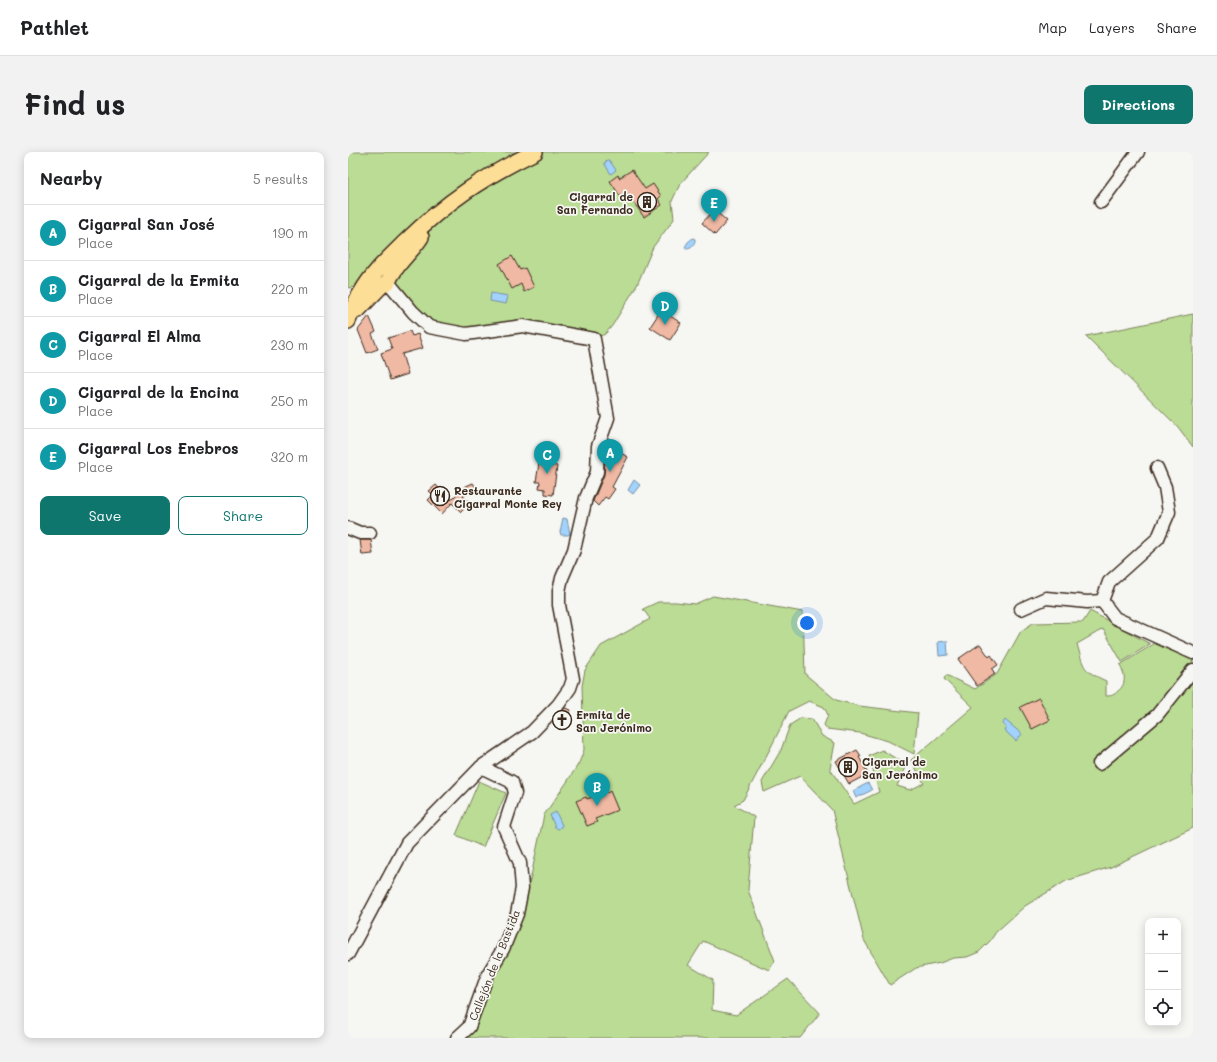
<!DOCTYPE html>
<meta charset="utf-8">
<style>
:root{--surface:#fff;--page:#f2f2f2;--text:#202124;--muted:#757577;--line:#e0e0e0;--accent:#0f766e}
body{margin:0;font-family:Mali,sans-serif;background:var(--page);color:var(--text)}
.controls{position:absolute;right:12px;bottom:12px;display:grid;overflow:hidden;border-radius:8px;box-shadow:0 2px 10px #0003}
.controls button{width:36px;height:36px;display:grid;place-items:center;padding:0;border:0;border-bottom:1px solid var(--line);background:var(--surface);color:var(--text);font:20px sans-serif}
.you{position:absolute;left:459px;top:471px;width:14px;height:14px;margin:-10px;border:3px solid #fff;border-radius:50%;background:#1a73e8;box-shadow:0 0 0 6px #1a73e833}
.badge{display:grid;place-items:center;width:26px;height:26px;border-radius:50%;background:var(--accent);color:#fff;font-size:13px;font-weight:700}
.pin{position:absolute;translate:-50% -33px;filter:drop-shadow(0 1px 2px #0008)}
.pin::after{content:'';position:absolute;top:21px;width:14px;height:12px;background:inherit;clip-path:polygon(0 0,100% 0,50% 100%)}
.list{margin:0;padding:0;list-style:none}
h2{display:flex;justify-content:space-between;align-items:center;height:52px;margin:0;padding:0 16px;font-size:17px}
h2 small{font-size:13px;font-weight:400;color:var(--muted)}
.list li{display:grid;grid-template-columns:26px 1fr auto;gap:12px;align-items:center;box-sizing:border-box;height:56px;padding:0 16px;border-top:1px solid var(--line)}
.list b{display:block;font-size:15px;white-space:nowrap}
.list p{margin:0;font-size:13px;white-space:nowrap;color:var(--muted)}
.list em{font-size:13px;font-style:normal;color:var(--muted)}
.actions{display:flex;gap:8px;padding:12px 16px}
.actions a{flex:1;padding:9px 0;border:1px solid var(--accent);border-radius:8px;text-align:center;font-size:14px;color:var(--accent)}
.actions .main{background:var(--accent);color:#fff}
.icon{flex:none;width:22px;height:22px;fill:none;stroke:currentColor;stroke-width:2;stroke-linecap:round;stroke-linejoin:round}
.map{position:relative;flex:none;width:845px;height:886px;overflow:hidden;border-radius:8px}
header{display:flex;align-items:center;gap:24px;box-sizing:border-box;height:56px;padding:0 20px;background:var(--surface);border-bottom:1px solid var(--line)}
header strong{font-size:19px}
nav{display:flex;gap:22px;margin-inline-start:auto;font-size:14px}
.intro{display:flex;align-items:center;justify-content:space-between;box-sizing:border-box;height:96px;padding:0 24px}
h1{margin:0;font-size:28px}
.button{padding:10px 18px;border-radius:8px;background:var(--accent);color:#fff;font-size:14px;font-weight:700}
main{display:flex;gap:24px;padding:0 24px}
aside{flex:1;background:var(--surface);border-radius:8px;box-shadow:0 2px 10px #0003}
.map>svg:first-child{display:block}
.green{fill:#bbdc95;stroke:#7b835a}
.water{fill:#a1d3fe;stroke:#788fa4}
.building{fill:#f0b9a4;stroke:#3b2a1e}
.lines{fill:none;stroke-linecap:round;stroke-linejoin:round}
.minor-casing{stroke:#3b2a1e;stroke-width:15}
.major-casing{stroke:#3b2a1e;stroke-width:18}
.minor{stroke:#f6f6f2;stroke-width:12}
.major{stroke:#fdde96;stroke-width:15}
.labels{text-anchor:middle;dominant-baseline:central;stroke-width:3.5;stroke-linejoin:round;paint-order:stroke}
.poi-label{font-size:11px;font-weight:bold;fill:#3b2a1e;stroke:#f6f6f2;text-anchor:start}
.street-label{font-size:11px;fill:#3b2a1e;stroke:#f6f6f2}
</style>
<header>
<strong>Pathlet</strong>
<nav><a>Map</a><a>Layers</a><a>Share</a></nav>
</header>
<div class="intro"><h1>Find us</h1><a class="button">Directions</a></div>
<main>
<aside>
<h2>Nearby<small>5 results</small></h2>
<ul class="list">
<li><span class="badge" style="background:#0f9aa8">A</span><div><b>Cigarral San José</b><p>Place</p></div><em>190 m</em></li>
<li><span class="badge" style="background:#0f9aa8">B</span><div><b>Cigarral de la Ermita</b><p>Place</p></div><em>220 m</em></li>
<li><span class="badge" style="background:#0f9aa8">C</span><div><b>Cigarral El Alma</b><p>Place</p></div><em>230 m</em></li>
<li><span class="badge" style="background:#0f9aa8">D</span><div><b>Cigarral de la Encina</b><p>Place</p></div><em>250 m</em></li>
<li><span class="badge" style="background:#0f9aa8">E</span><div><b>Cigarral Los Enebros</b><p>Place</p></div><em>320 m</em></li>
</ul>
<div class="actions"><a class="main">Save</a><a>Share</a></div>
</aside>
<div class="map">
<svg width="845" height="886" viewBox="0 0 845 886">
<rect width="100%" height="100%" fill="#f6f6f2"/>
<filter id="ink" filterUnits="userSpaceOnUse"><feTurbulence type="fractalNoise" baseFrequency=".025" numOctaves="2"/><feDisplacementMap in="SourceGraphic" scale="8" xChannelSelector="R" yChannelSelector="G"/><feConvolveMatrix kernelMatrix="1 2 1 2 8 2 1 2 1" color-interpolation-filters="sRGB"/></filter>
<g filter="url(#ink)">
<g class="green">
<polygon points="0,0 361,0 332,32 324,49 326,67 305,95 289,133 264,174 257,182 246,187 175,174 118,182 81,175 40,130 0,136"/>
<polygon points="845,162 845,295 830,275 738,184"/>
<polygon points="365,444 455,460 457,522 488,548 511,554 570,561 566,602 540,589 512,581 479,577 476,573 480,563 476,555 461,549 441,559 423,595 395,648 386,653 406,665 400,738 427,809 421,818 355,789 340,813 365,828 364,858 388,863 440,827 472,861 452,886 116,886 128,871 148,820 165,790 183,724 196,663 219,630 231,611 236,598 234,534 237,518 253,494 302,467 295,457 310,450 328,450 347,452"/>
<path d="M742,459L802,492L774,510L755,477L729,492C736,516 734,518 758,529V544C764,544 766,543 770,539C779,532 777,522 772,513L809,490L845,506V676L763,715L718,729L677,754L648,780L642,789L631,800L619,805L605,806L592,811L568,816L542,833L516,788L484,658L452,624L416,640L414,630L433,598L442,573L453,566L464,567L474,584L487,591L482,617L506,652L531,640L521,604L534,598L558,613L549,634L562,638L576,631L563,608L625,555L596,527L598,523L627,537L649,522L673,479L685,471L735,470Z"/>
<polygon points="131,629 158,641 135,695 108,683"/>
</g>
<g class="water">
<polygon points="261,8 268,18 263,22 256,11"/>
<path d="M345,86L347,87C347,93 344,97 338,97L337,95L340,90Z"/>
<polygon points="143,141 160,144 158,152 142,149"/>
<polygon points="286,328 292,333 285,342 280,338"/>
<polygon points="215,366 219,367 222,382 220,383 213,383 212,380"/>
<polygon points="599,489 600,503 591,504 590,490"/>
<polygon points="657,568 674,582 668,589 656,578 658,575 654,572"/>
<polygon points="520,631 524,638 508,646 505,639"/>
<polygon points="208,660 214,673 213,675 210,677 207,675 202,663"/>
</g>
<g class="building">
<polygon points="284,18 297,37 305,32 313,44 310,47 314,53 296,65 278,40 272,44 262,29 270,23 271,26"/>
<polygon points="366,58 379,69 367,83 354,71"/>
<polygon points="164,104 172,118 177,116 186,135 176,140 173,132 164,137 151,112"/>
<polygon points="313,158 333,171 322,188 302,175"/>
<polygon points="21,164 28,180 24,182 30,197 19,201 10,178"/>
<polygon points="62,179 64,184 70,182 75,196 54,202 60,222 42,228 33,201 44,197 40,186"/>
<polygon points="262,295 280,305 264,335 267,337 260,347 257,345 250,354 245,349 256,323 257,307"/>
<polygon points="191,311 209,314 205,343 197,342 197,337 191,336 192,330 188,330"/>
<polygon points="125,331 129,337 115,344 122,351 113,360 104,351 94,362 80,348 85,343 81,339 88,333 103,348 116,335"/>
<polygon points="12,388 23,388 25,402 14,403"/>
<polygon points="632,492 641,505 643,503 650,513 644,517 647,522 629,534 610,507"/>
<polygon points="691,546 702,568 684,577 672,555"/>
<polygon points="217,556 223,558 221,562 223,563 218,577 206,572 208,566"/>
<polygon points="509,598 513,604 511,605 520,622 501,632 488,609"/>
<polygon points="258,639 259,641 262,639 270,658 247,667 249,670 239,674 228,649 238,645 239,647"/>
</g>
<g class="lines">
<defs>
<g id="minor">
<polyline points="753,50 790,0"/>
<polyline points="0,376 12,381 22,381"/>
<polyline points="754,449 761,430 810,386 821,360 817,335 809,316"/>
<polyline points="754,449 767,466 845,501"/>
<polyline points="673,457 698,446 739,450 754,449"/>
<polyline points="751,612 809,563 845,518"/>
<polyline points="0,802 59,691 133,615 184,580 210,553 222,536 225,527 211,453 211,439 214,426 226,398 238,346 249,320 250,294 260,266 246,187 175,174 118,182 81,175 65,160 40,130"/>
<polyline points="109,886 121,875 140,822 155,797 169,762 174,736 172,711 156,675 167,641 164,630 133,615"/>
</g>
<g id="major">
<path d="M10,158L33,134L40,130C47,112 63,101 73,85"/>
<path d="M0,169C4,159 7,149 13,141C24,121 41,106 57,90C98,50 135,25 187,0"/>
</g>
</defs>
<use href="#minor" class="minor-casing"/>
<use href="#major" class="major-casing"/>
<use href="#minor" class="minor"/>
<use href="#major" class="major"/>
</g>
</g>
<defs>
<symbol id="building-ring" viewBox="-11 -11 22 22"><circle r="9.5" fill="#f6f6f2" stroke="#3b2a1e" stroke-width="1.5"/><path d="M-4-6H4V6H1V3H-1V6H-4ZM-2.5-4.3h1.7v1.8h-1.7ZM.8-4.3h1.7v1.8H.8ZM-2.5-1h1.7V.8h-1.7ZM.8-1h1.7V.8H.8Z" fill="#3b2a1e"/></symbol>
<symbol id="restaurant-ring" viewBox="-11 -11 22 22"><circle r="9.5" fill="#f6f6f2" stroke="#3b2a1e" stroke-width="1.5"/><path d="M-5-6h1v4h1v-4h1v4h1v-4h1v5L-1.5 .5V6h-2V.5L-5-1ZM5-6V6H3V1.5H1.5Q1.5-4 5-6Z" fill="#3b2a1e"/></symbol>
<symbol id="church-ring" viewBox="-11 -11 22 22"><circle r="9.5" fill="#f6f6f2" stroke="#3b2a1e" stroke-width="1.5"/><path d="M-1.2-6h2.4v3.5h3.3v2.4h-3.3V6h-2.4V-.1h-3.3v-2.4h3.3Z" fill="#3b2a1e"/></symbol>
</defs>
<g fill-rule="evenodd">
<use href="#building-ring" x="288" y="39" width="22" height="22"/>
<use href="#restaurant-ring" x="81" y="333" width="22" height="22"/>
<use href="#church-ring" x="203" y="557" width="22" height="22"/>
<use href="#building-ring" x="489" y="604" width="22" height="22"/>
</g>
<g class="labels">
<g class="poi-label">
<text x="285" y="44" text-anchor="end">Cigarral de<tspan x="285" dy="13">San Fernando</tspan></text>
<text x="106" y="338">Restaurante<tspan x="106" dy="13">Cigarral Monte Rey</tspan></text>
<text x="228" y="562">Ermita de<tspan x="228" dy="13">San Jerónimo</tspan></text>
<text x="514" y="609">Cigarral de<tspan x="514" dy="13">San Jerónimo</tspan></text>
</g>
<g class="street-label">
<text transform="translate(146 813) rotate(-68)">Callejón de la Bastida</text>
</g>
</g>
</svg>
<div class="controls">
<button>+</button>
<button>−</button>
<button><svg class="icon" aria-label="locate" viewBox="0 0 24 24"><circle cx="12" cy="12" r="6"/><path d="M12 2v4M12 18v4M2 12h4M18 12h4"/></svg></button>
</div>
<div class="you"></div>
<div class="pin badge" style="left:262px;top:320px;background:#0f9aa8">A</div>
<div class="pin badge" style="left:249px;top:654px;background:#0f9aa8">B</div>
<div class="pin badge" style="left:199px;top:322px;background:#0f9aa8">C</div>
<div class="pin badge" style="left:317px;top:173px;background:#0f9aa8">D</div>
<div class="pin badge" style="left:366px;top:70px;background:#0f9aa8">E</div>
</div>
</main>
